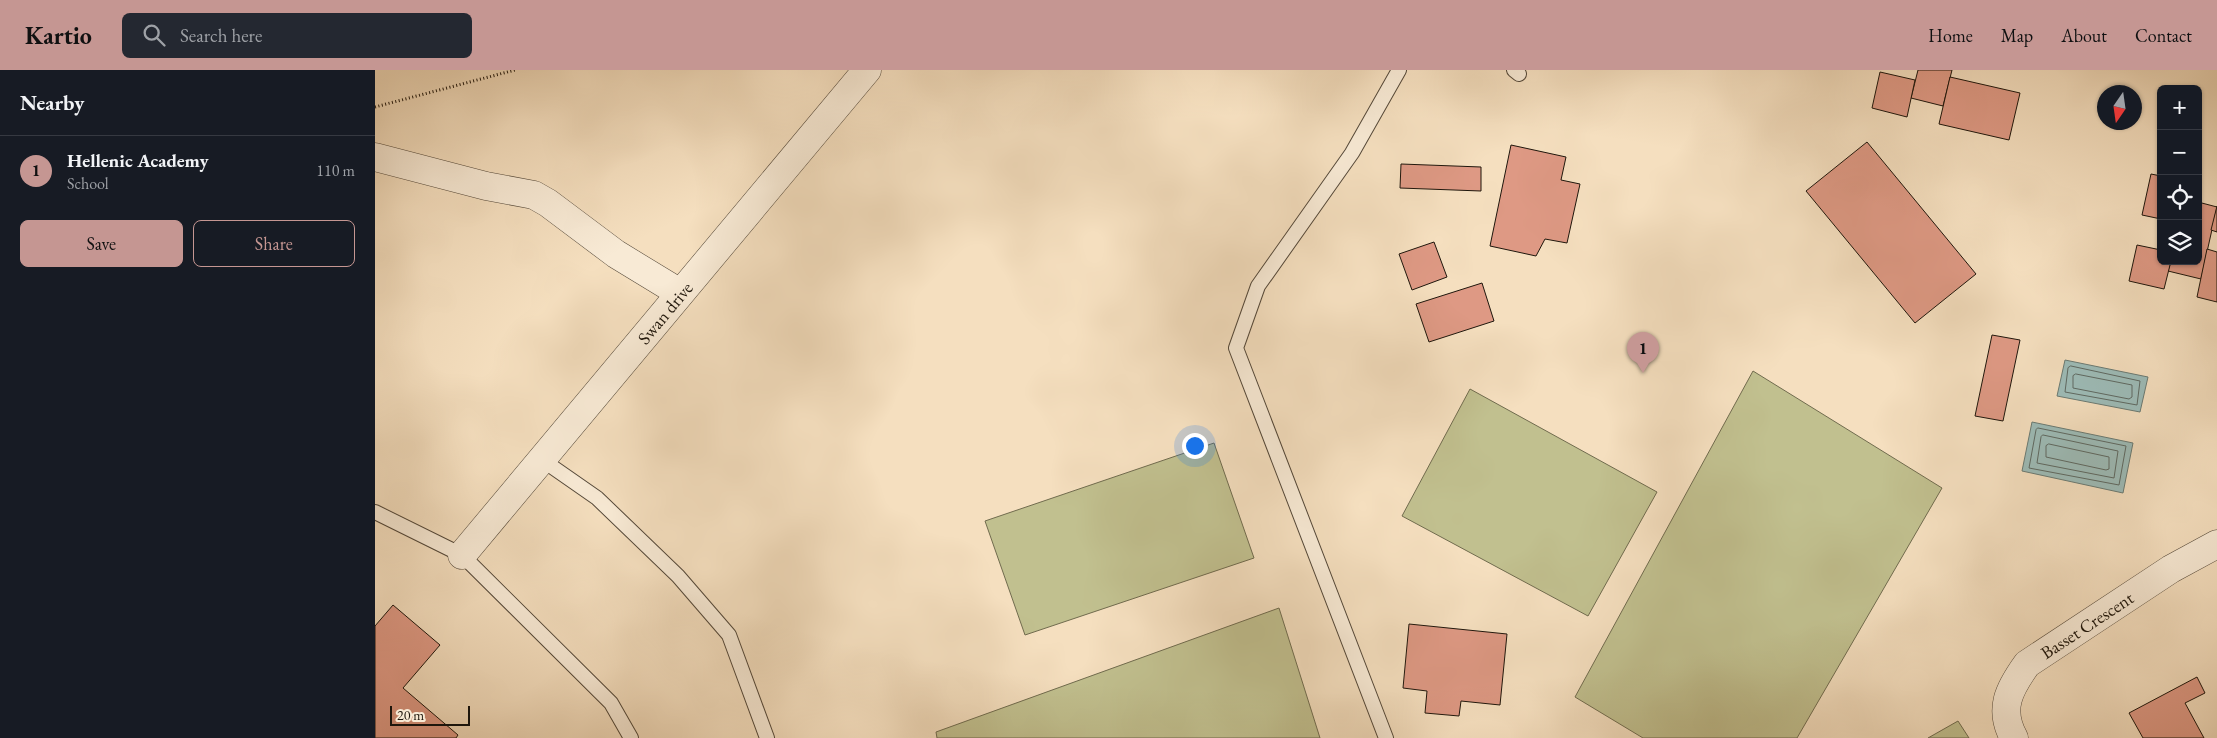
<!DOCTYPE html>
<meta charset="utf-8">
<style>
:root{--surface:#171b24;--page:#242831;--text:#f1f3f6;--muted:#9ea1a6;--line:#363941;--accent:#c59692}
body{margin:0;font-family:"EB Garamond",serif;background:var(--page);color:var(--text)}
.controls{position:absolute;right:15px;top:15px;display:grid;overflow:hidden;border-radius:8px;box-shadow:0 1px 4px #0004}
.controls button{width:45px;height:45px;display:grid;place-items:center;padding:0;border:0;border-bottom:1px solid var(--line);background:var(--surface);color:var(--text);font:25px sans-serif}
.compass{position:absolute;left:1722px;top:15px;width:45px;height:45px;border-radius:50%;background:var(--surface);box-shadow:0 1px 4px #0004;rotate:193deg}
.scale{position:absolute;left:15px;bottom:12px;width:80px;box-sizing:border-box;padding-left:5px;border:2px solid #1e160c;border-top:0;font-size:14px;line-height:18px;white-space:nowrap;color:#1e160c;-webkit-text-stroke:4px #f8ead5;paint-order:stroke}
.you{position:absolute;left:819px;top:375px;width:18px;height:18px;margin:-12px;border:4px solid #fff;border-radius:50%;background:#1a73e8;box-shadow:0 0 0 8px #1a73e833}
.badge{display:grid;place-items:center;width:32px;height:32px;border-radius:50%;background:var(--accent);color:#111;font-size:16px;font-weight:700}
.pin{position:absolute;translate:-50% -41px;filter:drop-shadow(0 1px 2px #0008)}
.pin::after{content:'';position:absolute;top:26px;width:18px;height:15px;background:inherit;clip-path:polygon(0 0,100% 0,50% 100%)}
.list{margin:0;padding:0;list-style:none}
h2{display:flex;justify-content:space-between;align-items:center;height:65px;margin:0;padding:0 20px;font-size:21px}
h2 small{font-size:16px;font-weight:400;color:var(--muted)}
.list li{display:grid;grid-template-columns:32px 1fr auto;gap:15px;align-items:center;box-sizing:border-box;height:70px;padding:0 20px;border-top:1px solid var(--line)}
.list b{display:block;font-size:19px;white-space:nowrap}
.list p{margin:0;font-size:16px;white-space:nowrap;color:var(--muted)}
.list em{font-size:16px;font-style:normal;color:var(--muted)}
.actions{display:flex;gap:10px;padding:15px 20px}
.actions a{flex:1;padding:11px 0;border:1px solid var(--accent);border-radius:8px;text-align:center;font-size:18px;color:var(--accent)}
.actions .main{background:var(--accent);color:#111}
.icon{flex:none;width:28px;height:28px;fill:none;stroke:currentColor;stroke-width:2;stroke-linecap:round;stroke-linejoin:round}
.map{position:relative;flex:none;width:1842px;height:668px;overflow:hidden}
header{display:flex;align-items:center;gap:30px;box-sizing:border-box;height:70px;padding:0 25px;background:var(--accent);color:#111}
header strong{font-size:24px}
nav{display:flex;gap:28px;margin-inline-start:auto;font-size:18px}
.search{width:350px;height:45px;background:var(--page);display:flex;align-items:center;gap:12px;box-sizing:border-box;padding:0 18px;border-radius:8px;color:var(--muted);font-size:19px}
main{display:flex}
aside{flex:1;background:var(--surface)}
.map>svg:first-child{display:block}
.green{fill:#c1c08f;stroke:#706b4e}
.water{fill:#9dbcb8;stroke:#6a7a73}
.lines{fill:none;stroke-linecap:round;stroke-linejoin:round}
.shore{stroke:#5e6962;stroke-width:1}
.building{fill:#de9984;stroke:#1e160c}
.service-casing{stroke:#544839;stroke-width:16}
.minor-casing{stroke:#544839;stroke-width:29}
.path{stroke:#1e160c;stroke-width:3;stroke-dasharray:1 2.5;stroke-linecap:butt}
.service{stroke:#f8ead5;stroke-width:14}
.minor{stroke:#f8ead5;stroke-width:28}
.labels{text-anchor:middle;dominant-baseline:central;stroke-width:4;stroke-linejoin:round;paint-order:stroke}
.street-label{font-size:18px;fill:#1e160c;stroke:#f8ead5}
</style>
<header>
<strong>Kartio</strong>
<div class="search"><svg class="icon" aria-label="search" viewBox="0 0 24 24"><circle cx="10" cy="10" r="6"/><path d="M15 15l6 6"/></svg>Search here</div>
<nav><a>Home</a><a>Map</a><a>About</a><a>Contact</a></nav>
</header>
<main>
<aside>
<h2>Nearby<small></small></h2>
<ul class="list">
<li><span class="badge">1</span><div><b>Hellenic Academy</b><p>School</p></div><em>110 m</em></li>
</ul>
<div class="actions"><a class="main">Save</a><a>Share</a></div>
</aside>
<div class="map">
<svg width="1842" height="668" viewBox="0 0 1842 668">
<rect width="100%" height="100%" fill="#f5dfbf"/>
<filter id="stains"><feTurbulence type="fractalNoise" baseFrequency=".004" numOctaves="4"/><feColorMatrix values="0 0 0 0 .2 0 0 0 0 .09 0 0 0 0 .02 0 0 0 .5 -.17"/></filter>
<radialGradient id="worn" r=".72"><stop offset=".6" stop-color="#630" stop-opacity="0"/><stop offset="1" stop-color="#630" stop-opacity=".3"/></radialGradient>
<g class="green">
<polygon points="1378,301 1567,418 1422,668 1268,668 1200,627"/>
<polygon points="1095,319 1282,422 1213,546 1027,446"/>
<polygon points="839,373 879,488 650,565 610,451"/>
<polygon points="904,538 945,668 562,668 561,662"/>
<polygon points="1583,651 1594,668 1553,668"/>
</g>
<g class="water">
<polygon points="1690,290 1773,307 1765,342 1682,326"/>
<polygon points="1657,352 1758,373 1748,423 1647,401"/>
</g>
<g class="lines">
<g class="shore">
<polygon points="1696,296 1765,311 1762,335 1690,322 1693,298"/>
<polygon points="1701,304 1757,315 1757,327 1754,329 1698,318 1698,306"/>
<polygon points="1663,358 1751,376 1744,415 1654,398 1661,360"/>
<polygon points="1668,365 1743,381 1739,408 1662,393 1666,367"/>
<polygon points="1674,374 1734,387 1734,399 1731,400 1671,387 1671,376"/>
</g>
</g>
<g class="building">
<polygon points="1543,0 1577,0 1568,36 1536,28"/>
<polygon points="1505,2 1540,10 1532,47 1497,38"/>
<polygon points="1575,7 1645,23 1634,70 1564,54"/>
<polygon points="1492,72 1601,204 1540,253 1431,121"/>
<polygon points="1136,75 1191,87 1186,110 1205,114 1192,173 1170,169 1161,186 1115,176"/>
<polygon points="1026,94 1106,97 1106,121 1025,118"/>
<polygon points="1776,104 1786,106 1786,149 1767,145"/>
<polygon points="1823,132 1842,137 1826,209 1793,201 1796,191 1823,191"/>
<polygon points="1842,136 1842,162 1836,160"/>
<polygon points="1059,172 1072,207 1037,220 1024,184"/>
<polygon points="1762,175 1786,180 1786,191 1796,191 1789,219 1754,211"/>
<polygon points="1832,179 1842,182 1842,232 1822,227"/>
<polygon points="1107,213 1119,251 1054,272 1041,234"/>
<polygon points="1617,265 1645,270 1628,351 1600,346"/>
<polygon points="18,535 65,575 28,618 83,665 81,668 0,668 0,556"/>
<polygon points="1034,554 1132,564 1125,635 1086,631 1084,646 1050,643 1052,621 1028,618"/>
<polygon points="1822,607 1830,623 1810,633 1829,668 1768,668 1754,643"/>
</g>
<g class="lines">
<defs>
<g id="service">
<polyline points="1139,0 1144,4"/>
<polyline points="166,389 222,428 303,506 354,565 392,668"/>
<polyline points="0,442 87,485 236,633 256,668"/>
<polyline points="1011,668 861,278 883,216 977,83 1024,0"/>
</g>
<g id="minor">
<polyline points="0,87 111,116 159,125 173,133 241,184 305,223"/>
<path id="s1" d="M87,485L492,0"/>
<path id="s2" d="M1639,668C1623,639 1634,619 1652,594L1796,499L1842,474"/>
</g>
</defs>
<use href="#service" class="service-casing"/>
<use href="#minor" class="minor-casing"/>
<polyline class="path" points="0,37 140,0"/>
<use href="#service" class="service"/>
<use href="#minor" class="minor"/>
</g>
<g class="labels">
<g class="street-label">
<text stroke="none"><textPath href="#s1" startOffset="316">Swan drive</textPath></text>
<text stroke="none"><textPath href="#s2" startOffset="152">Basset Crescent</textPath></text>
</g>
</g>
<rect width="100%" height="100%" filter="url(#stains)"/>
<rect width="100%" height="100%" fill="url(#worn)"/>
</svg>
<div class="controls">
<button>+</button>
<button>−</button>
<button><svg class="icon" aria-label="locate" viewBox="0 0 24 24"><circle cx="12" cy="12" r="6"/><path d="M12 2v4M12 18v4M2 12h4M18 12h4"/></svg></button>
<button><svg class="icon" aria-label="layers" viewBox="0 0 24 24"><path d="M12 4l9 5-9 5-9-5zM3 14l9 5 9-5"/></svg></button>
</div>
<svg class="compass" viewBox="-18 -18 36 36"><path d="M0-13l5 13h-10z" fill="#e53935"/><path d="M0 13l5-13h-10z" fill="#9ea1a6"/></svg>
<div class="scale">20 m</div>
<div class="you"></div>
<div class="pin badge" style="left:1268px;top:303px">1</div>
</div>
</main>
